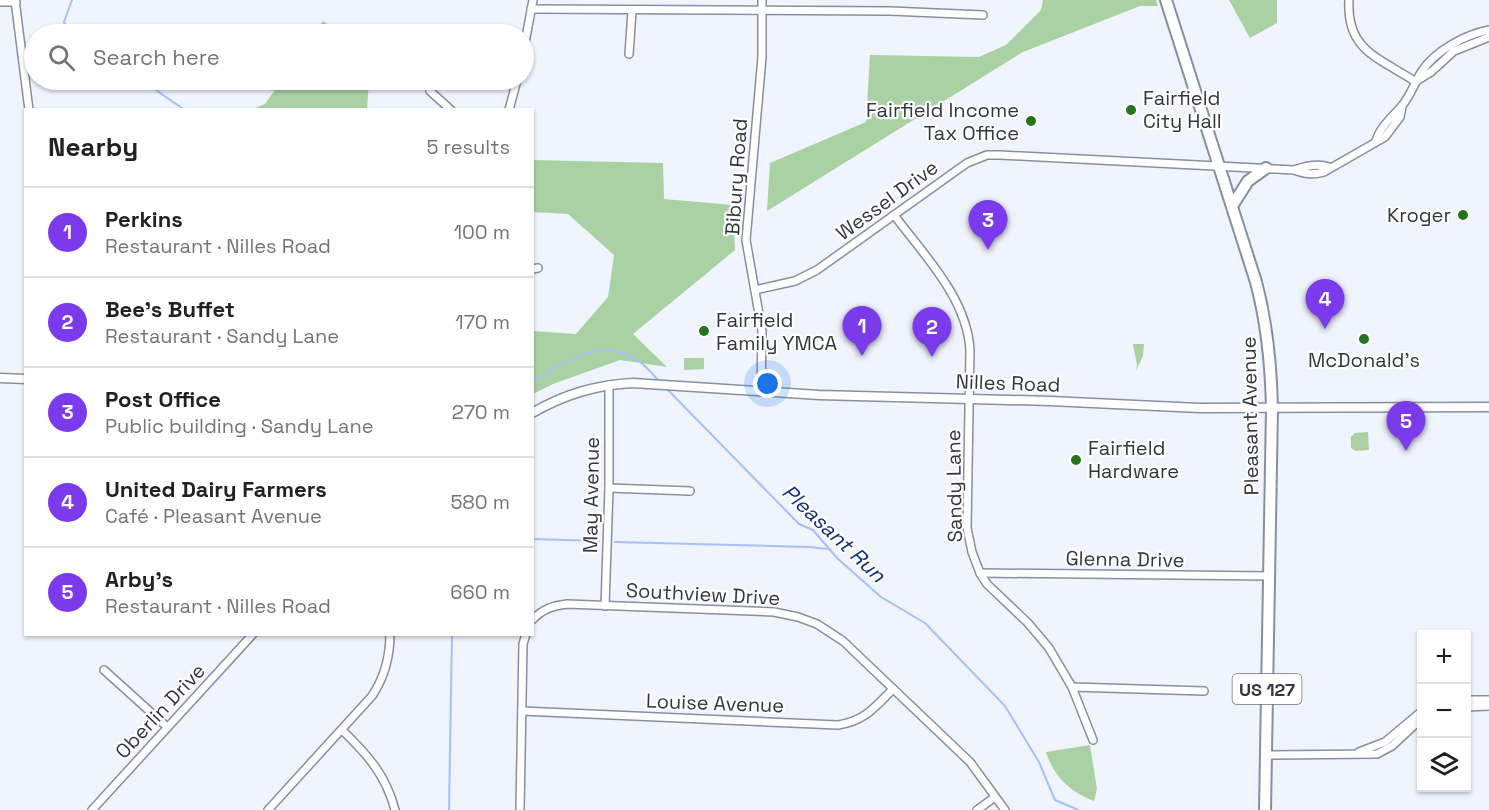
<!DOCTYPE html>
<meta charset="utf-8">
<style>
:root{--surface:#fff;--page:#f6f6f6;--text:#202124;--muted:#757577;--line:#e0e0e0;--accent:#7c3aed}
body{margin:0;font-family:"Space Grotesk",sans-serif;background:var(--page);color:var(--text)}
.controls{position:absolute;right:18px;bottom:18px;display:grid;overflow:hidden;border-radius:0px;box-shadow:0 2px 4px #0004}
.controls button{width:54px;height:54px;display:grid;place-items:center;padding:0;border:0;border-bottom:2px solid var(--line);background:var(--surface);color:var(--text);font:30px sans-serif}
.you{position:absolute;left:768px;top:384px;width:21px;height:21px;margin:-15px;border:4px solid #fff;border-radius:50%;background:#1a73e8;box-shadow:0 0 0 9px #1a73e833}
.badge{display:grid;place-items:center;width:39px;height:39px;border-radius:50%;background:var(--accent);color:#fff;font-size:20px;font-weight:700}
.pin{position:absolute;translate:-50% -50px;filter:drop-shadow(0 2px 3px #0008)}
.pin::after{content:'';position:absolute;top:32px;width:21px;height:18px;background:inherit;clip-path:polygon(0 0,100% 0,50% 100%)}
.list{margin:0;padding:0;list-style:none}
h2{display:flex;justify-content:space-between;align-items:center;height:78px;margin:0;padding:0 24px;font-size:26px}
h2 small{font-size:20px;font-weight:400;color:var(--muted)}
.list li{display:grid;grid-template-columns:39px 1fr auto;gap:18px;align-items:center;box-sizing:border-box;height:90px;padding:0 24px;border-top:2px solid var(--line)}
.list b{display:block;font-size:22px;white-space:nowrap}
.list p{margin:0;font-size:20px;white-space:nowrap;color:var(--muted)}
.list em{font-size:20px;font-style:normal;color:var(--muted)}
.icon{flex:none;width:33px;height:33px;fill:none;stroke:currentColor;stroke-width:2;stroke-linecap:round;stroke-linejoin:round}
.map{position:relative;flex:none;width:1489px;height:810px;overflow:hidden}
.search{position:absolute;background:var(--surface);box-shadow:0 2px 4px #0004;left:24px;top:24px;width:510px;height:66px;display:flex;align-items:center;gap:15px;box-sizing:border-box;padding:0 21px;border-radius:33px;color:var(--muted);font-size:22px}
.panel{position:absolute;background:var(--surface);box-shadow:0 2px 4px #0004;left:24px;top:108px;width:510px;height:528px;border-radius:0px}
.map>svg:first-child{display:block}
.green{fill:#a9d1a3}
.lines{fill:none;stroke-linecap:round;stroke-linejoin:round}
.stream{stroke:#a5c1fa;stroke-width:2}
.minor-casing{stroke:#8690a2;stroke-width:10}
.tertiary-casing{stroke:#8690a2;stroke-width:11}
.primary-casing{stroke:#8690a2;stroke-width:14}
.minor{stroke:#fff;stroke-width:7}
.tertiary{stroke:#fff;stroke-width:8}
.primary{stroke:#fff;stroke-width:10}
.poi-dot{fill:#25741b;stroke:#fff;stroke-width:2}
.labels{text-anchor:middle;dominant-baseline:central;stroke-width:4.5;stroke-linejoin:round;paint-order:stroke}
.shield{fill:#fff;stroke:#707278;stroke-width:1.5}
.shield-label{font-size:18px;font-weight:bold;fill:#32363e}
.poi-label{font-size:20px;fill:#32363e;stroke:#fff;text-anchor:start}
.street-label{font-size:20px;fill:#32363e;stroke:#fff}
.water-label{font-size:21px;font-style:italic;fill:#0f2d7b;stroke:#fff}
</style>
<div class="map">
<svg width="1489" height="810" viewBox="0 0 1489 810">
<rect width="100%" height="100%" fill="#f0f4fd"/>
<g class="green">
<polygon points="1043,0 1156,0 1158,6 1140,6 1023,52 767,211 770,163 866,122 870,55 979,57 1006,45 1041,10"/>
<polygon points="1229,0 1277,0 1277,23 1250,38"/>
<polygon points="323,21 343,34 314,34"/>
<polygon points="282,80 369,80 367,109 253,109 265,104"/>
<polygon points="533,160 663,163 664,199 733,205 735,250 633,334 667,367 620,360 553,384 533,394 533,331 576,334 608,297 614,255 568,214 533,212"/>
<polygon points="1133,344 1144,344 1143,356 1136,371 1137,365"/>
<polygon points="684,358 704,358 704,369 684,370"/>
<polygon points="1368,432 1369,450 1356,451 1351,448 1351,437 1355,433"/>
<path d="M1090,745L1097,789L1094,801C1070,792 1054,777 1046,752Z"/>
</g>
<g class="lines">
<g class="stream">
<polyline points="69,34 64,22 72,0"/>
<polyline points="111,80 141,80 185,110"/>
<path d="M532,382C565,361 604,335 640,362C648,368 654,376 660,382"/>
<polyline points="667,389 799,524 813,530 837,558 881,597 925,623 1005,706 1039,762 1055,800 1078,810"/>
<polyline points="532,539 599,541"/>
<polyline points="615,542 809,547 828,549"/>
<polyline points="449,810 452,634"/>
</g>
<defs>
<g id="minor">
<polyline points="15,0 29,110"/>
<path d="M1349,0C1346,51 1380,58 1416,82"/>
<polyline points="0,2 16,2"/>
<polyline points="531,9 890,11 983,15"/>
<polyline points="524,48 533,0"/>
<polyline points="629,54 632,11"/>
<polyline points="1418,80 1431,72 1454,51 1489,37"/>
<polyline points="430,91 451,110"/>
<polyline points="509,110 517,80"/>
<path d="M1376,141C1380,127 1392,117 1401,107C1410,97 1415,82 1422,71C1436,50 1465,35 1489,30"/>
<path d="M1294,170C1305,166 1318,163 1329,167"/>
<path d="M894,215C924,255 967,298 970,350L967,528L972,552L980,573L987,584L1028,623L1049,648L1072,687L1093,740"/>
<polyline points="532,269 538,268"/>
<path d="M755,290L795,281L817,270L967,163L987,155H1000L1294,170C1305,174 1312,175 1324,172L1385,137L1400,117L1402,106"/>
<polyline points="761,392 762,331 746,240 762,57 762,0"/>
<polyline points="609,488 690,491"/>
<polyline points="980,573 1269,576"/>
<polyline points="605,606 609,488 609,385"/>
<path d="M532,620C543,609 552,606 567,604L774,612L798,617L817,624L843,641L970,762L1005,810"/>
<polyline points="104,670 166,726"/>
<polyline points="1072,687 1204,691"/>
<polyline points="1466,700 1489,700"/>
<polyline points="1466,707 1489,706"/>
<path d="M522,711L838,725C865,721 875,707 893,689"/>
<path d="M342,730C367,754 386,775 395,810"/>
<polyline points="1359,752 1385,742 1422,711"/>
<polyline points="1266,755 1377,754 1392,746 1422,718"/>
<polyline points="92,810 253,634"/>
<path d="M268,810L372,696C384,678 390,657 390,634"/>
<polyline points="520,810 523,644 526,634"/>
<polyline points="977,810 995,797"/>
</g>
<g id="tertiary">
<polyline points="0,378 26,379"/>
<path d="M532,413C565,394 596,385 633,383L819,395L1050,401L1200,408L1489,407"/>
</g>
<g id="primary">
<path d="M1166,0L1256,282C1267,323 1271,364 1272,408L1265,810"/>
<polyline points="1232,206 1248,181 1266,168"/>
</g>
</defs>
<use href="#minor" class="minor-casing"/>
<use href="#tertiary" class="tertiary-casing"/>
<use href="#primary" class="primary-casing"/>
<use href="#minor" class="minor"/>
<use href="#tertiary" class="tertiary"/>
<use href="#primary" class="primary"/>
</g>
<g class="poi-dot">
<circle cx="1131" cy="110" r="6"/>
<circle cx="1031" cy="121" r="6"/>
<circle cx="1463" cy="215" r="6"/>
<circle cx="704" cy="331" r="6"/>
<circle cx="1364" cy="339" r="6"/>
<circle cx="1076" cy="460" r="6"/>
</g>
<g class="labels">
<rect class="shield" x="1232.5" y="674" width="69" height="30" rx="4.5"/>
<g class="shield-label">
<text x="1267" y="689">US 127</text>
</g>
<g class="poi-label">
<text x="1143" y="98">Fairfield<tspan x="1143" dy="23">City Hall</tspan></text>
<text x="1019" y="110" text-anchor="end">Fairfield Income<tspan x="1019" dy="23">Tax Office</tspan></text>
<text x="1451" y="215" text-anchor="end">Kroger</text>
<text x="716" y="320">Fairfield<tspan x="716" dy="23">Family YMCA</tspan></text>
<text x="1364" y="360" text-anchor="middle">McDonald's</text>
<text x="1088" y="448">Fairfield<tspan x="1088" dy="23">Hardware</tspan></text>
</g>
<g class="street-label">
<text transform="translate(736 177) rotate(-86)">Bibury Road</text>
<text transform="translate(887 200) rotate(-36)">Wessel Drive</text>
<text transform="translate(1008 383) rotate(2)">Nilles Road</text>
<text transform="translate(1250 416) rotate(-91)">Pleasant Avenue</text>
<text transform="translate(954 486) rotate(-91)">Sandy Lane</text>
<text transform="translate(591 495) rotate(-89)">May Avenue</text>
<text transform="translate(1125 559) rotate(1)">Glenna Drive</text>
<text transform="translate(703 594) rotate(3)">Southview Drive</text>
<text transform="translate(715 703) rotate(2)">Louise Avenue</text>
<text transform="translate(160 711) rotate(-47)">Oberlin Drive</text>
</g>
<g class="water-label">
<text transform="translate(834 533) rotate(43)">Pleasant Run</text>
</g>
</g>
</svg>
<div class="controls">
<button>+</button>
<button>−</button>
<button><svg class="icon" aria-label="layers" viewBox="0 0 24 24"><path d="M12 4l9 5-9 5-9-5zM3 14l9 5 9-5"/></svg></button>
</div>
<div class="you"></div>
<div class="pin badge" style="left:862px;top:356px">1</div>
<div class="pin badge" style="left:932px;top:357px">2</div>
<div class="pin badge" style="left:988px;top:250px">3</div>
<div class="pin badge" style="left:1325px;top:329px">4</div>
<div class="pin badge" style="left:1406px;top:451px">5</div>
<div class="search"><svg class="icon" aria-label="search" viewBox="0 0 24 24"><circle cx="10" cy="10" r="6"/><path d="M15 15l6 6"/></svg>Search here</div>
<section class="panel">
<h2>Nearby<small>5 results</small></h2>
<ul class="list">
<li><span class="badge">1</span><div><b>Perkins</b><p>Restaurant · Nilles Road</p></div><em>100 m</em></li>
<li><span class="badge">2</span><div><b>Bee's Buffet</b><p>Restaurant · Sandy Lane</p></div><em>170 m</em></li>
<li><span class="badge">3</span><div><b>Post Office</b><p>Public building · Sandy Lane</p></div><em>270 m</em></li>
<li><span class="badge">4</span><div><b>United Dairy Farmers</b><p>Café · Pleasant Avenue</p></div><em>580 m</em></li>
<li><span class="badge">5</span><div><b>Arby's</b><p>Restaurant · Nilles Road</p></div><em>660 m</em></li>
</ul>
</section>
</div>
